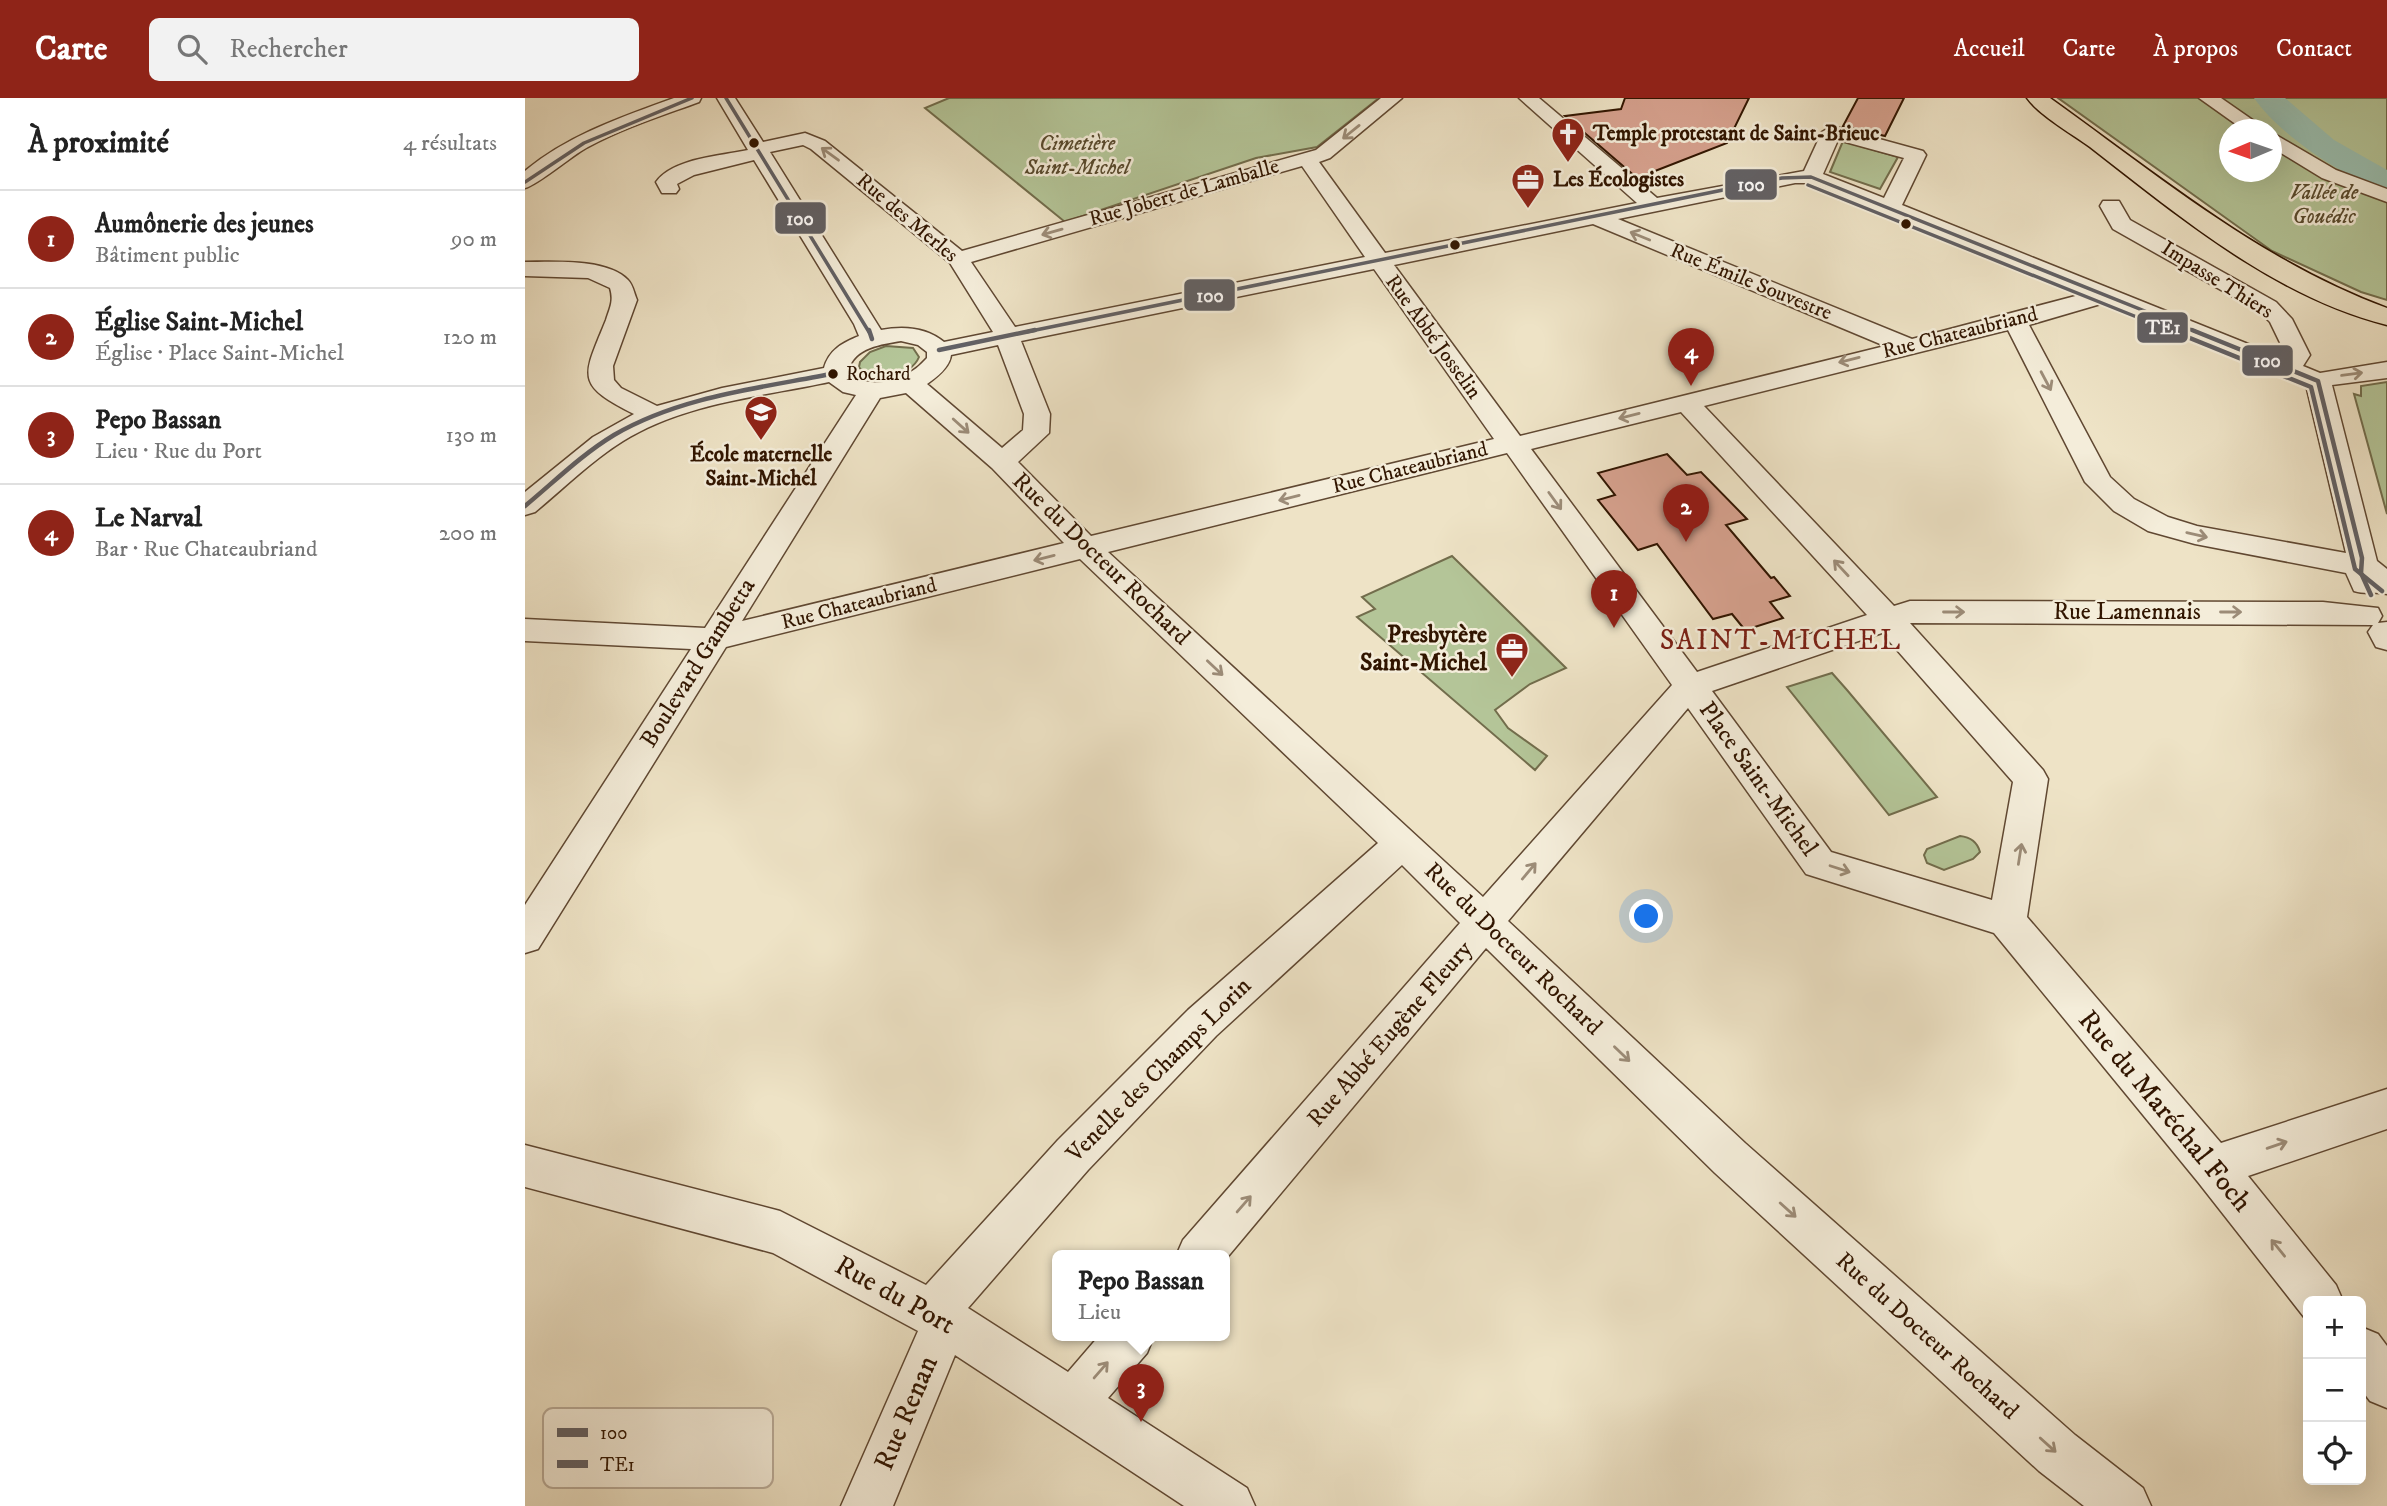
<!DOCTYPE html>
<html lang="fr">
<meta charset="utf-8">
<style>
:root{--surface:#fff;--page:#f2f2f2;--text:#222;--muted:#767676;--line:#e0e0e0;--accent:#8f2418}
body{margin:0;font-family:"IM FELL DW Pica",serif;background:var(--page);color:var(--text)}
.controls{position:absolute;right:21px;bottom:21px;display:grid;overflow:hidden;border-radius:10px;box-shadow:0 7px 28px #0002}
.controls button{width:63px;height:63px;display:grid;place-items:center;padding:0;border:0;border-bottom:2px solid var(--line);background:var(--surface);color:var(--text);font:35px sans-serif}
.compass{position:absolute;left:1694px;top:21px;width:63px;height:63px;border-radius:50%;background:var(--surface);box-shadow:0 7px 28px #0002;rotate:268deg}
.you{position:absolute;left:1122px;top:819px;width:24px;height:24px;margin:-18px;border:5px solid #fff;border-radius:50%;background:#1a73e8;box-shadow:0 0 0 10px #1a73e833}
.badge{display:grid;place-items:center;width:46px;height:46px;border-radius:50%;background:var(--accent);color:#fff;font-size:23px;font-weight:700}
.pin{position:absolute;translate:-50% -58px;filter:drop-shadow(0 2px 4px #0008)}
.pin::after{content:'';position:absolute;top:37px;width:24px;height:21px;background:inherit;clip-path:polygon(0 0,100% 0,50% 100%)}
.popup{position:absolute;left:527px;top:1152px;width:178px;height:91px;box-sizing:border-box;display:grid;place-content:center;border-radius:10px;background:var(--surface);filter:drop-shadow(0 2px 5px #0005);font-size:23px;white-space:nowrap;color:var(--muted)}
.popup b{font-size:26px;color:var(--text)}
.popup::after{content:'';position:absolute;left:50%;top:100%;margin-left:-14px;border:14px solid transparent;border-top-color:var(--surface)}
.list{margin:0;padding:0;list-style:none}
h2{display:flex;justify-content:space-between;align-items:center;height:91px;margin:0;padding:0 28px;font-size:30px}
h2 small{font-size:23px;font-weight:400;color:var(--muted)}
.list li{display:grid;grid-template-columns:46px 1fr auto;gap:21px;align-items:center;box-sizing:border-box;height:98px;padding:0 28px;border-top:2px solid var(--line)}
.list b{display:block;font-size:26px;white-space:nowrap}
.list p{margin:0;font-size:23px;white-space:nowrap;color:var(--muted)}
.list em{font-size:23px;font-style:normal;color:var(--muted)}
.icon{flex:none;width:38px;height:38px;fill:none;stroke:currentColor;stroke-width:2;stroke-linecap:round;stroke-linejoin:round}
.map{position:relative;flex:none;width:1862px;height:1408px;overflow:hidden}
header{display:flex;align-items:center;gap:42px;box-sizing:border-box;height:98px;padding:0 35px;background:var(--accent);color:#fff}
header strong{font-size:33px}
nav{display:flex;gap:38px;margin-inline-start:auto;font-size:24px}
.search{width:490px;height:63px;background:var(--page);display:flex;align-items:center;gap:18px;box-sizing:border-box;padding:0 24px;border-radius:10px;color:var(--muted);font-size:26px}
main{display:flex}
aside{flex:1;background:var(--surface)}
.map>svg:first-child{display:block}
.green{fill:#b4c598;stroke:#726d4c;stroke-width:2;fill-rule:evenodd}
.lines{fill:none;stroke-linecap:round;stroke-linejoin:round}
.river{fill:#9abfb0;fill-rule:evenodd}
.building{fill:#d6a18e;stroke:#311500;stroke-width:2}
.minor-casing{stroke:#604832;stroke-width:3}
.major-casing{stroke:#311500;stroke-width:3}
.minor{fill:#f4edda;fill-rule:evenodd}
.major{fill:#eee3c6;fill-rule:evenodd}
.bus-1-far1-casing{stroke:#f4edda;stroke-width:7}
.bus-1-casing{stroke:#f4edda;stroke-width:9}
.bus-2-far1-casing{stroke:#f4edda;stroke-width:7}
.bus-2-casing{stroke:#f4edda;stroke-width:9}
.bus-1-far1{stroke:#626165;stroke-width:3.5}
.bus-1{stroke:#626165;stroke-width:4.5}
.bus-2-far1{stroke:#626165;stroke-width:3.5}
.bus-2{stroke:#626165;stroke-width:4.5}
.oneway{stroke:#9c8c78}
.bus-dot{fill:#311500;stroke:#f4edda;stroke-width:2.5}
.labels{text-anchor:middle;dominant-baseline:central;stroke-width:5;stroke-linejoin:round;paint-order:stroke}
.far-bus-label{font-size:19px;fill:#311500;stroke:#f4edda;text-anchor:start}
.far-poi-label{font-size:21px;font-weight:bold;fill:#311500;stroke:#f4edda;text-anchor:start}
.far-park-label{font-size:21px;font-style:italic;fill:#584a2e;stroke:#f4edda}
.far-street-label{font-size:21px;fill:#311500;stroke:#f4edda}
.street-label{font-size:24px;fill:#311500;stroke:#f4edda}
.poi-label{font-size:24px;font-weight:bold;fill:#311500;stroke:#f4edda;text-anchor:end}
.quarter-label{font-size:28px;letter-spacing:2px;fill:#7a1f14;stroke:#f4edda}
.near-street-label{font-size:28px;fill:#311500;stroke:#f4edda}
.key{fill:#f4edda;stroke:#baac99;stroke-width:2}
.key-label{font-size:19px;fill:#311500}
.line-badge{stroke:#f4edda;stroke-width:2.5}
.badge-label{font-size:19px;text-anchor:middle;font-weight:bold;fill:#fff}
</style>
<header>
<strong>Carte</strong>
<div class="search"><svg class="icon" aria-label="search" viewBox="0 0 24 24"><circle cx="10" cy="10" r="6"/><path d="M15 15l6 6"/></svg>Rechercher</div>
<nav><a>Accueil</a><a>Carte</a><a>À propos</a><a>Contact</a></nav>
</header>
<main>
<aside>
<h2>À proximité<small>4 résultats</small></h2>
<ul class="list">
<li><span class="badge">1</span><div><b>Aumônerie des jeunes</b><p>Bâtiment public</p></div><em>90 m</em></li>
<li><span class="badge">2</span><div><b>Église Saint-Michel</b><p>Église · Place Saint-Michel</p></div><em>120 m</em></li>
<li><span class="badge">3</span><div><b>Pepo Bassan</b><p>Lieu · Rue du Port</p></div><em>130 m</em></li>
<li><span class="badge">4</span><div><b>Le Narval</b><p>Bar · Rue Chateaubriand</p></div><em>200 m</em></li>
</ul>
</aside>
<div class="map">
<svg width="1862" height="1408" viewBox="0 0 1862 1408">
<rect width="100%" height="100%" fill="#eee3c6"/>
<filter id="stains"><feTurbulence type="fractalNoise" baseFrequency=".00286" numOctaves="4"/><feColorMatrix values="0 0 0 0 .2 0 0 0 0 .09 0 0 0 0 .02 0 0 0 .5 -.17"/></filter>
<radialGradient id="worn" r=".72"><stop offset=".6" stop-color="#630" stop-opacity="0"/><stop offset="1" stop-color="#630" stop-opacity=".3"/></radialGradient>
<g class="green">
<polygon points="424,0 854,0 792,49 731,60 540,124 400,10"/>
<path d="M1533,0H1862V202L1836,194L1747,153ZM1704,32H1746V74H1704Z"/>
<polygon points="1318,43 1373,59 1355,91 1305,74"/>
<path d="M361,248L388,250L394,259C386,279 346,289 334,269L335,264L345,254Z"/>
<polygon points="1862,284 1862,416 1829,296 1836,298 1836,288"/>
<polygon points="927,458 1041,570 1005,586 970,612 983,630 1022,658 1010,672 832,519 850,511 837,499"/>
<polygon points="1307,575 1322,592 1412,699 1364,717 1262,589"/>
<path d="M1435,738C1445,739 1452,743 1455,754L1448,761L1419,772L1402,765L1399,757L1402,751Z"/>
</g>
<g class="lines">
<path class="river" d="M1729,0H1760L1809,42L1862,72V92C1820,82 1754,36 1729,0Z"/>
</g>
<g class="building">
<polygon points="1100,0 1224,0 1202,45 1112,80 1040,18 1096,11"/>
<polygon points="1333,0 1379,0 1360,38 1318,28"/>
<polygon points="1142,356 1162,377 1176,374 1222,421 1201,427 1246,480 1249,479 1265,498 1245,504 1258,520 1220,532 1207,516 1188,521 1132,446 1113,452 1073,402 1090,397 1073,375"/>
</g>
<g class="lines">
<defs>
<g id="minor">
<path d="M149,0H176L174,4C136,18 98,30 63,49C46,58 13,87 0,90V73C43,37 97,19 149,0Z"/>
<path d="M192,0H210L238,44L280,35L300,43L437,153L791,52L856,0H877L805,60L794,64L860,155L1112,105L994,0H1014L1132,100L1279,73L1297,34L1307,28L1398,53L1401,57L1377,107L1758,260L1761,257L1745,224L1735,214L1588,131L1575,108L1578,103H1594L1605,122L1751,204L1767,221L1785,257L1778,268L1795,275L1862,264V280L1807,287L1852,463L1862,471V496C1850,493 1841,497 1829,493L1821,475L1670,446L1623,433L1589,413L1560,384L1483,232L1179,308L1369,508L1385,503L1798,504L1853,510L1857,518L1853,525L1862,524V552L1851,549L1843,534L1848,527L1385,525L1518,672L1523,681L1502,819L1696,1045L1862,991V1031L1723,1078L1811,1187L1818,1203H1783V1221L1779,1219L1673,1084L1469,835L1281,776L1163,610L983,823L1220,1045L1550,1337L1618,1390L1626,1408H1559L1514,1373L1190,1075L961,850L700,1162V1158H651L658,1142L935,825L877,767L691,938L563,1072L443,1210L543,1274L574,1238H629L622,1255L583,1300L722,1390L730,1408H659L430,1257L368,1408H316L393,1233L248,1155L0,1089V1047L255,1113L401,1187L533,1042L663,912L853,745L555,461L201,549L13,851L0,855V807L166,551L0,543V521L180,530L331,297L318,294L304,284C234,299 159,305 98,343C66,363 39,390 10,414L0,417V394L68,339L109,316C49,286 58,279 81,222C85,209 89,203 85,190L63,180L0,178V164C28,164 82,160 103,182C108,187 109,195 112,202L88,268L89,282L96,290L132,308L197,290L299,270C304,252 317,245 334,238L329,226L229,62L169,77L152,86L154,91L151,95H137L131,84C148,60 196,58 223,52ZM1313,42L1379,60L1359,100L1298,76ZM278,47L286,51L425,165L468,234L419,244C401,229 377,228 356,232L245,54ZM777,68L840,159L490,229L446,164ZM1270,85H1284L1296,89L1558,196L1387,241L1093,121ZM1068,126L1360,248L995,338L869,167ZM849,171L969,341L566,438L493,364L524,335L525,316L496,243ZM1579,205L1781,287L1821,455L1672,428L1643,419L1609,401L1585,379L1504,227ZM376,243L393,247L402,254V260C383,282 352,292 326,278L324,271C329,250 357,246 376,243ZM473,247L499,316L498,332L477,350L402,286C412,279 425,269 426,257ZM381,295L467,370L539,445L217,523L355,300ZM1156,314L1342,517L1172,574L1006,351ZM982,355L1147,587L958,799L583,454ZM1357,535L1488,684L1467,802L1306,754L1187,593Z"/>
<polygon points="1674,0 1696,0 1742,32 1719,32"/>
<polygon points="1746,34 1811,72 1862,91 1862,104 1797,80 1746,49"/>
<polygon points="1836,1229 1853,1236 1862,1248 1862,1310 1845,1303 1836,1291"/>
</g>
<path id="major" d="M1502,0H1525C1634,78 1735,163 1862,210V227C1750,199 1654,118 1565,49C1547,36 1514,17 1502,0Z"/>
</defs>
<use href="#minor" class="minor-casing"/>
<use href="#major" class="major-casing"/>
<use href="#minor" class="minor"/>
<use href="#major" class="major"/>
<defs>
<g id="bus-1-far1">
<polyline points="201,0 344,234"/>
<polyline points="0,84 59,45 167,0"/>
<polyline points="501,234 1257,80 1286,79 1672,234"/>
</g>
<g id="bus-1">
<polyline points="344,232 347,241"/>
<polyline points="1667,232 1793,283 1837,460 1836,475 1846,497"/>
<polyline points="414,252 510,232"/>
<path d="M0,408C29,384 56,357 89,337C156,298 236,290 311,275"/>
</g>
<polyline id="bus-2-far1" points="1283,87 1649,234"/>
<polyline id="bus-2" points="1645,232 1786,289 1830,471 1857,493"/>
</defs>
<use href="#bus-1-far1" class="bus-1-far1-casing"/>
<use href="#bus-1" class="bus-1-casing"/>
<use href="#bus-2-far1" class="bus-2-far1-casing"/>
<use href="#bus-2" class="bus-2-casing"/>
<use href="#bus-1-far1" class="bus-1-far1"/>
<use href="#bus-1" class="bus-1"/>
<use href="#bus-2-far1" class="bus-2-far1"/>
<use href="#bus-2" class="bus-2"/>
</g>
<defs><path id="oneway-shaft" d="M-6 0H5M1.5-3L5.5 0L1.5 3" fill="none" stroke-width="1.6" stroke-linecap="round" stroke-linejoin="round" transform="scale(1.75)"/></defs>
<g class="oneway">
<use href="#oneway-shaft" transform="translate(826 34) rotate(141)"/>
<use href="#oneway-shaft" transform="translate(305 56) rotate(-144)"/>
<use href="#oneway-shaft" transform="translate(527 134) rotate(164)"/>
<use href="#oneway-shaft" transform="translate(1115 138) rotate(-158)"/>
<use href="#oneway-shaft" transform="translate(1324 262) rotate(166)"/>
<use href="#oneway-shaft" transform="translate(1827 276) rotate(-8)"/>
<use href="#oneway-shaft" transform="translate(1521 283) rotate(62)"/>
<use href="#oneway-shaft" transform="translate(1104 318) rotate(166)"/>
<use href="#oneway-shaft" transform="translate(436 328) rotate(42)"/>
<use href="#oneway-shaft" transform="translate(764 400) rotate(166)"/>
<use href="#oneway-shaft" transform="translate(1030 403) rotate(54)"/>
<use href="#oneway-shaft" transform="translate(1672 437) rotate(13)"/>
<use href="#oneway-shaft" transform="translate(519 460) rotate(166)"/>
<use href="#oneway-shaft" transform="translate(1316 470) rotate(-133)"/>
<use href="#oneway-shaft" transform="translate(1429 514)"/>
<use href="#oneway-shaft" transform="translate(1706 514)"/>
<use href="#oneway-shaft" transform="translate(690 570) rotate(43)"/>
<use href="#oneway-shaft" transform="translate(1495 756) rotate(-81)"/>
<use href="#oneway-shaft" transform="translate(1315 771) rotate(18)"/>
<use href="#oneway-shaft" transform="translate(1004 773) rotate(-50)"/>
<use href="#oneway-shaft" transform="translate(1097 956) rotate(44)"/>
<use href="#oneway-shaft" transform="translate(1752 1047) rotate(-19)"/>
<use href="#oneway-shaft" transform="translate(719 1106) rotate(-49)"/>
<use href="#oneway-shaft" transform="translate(1263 1112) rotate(42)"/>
<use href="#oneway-shaft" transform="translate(1753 1150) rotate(-129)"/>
<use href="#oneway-shaft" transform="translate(576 1272) rotate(-49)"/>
<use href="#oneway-shaft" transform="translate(1523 1347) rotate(42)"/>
</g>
<defs>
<symbol id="church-pin" viewBox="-11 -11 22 30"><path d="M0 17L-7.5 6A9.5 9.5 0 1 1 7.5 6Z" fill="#8f2418" stroke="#f4edda"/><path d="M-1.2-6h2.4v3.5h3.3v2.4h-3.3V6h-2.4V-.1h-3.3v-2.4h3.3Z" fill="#fff"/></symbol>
<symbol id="office-pin" viewBox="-11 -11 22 30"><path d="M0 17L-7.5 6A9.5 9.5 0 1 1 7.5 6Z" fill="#8f2418" stroke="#f4edda"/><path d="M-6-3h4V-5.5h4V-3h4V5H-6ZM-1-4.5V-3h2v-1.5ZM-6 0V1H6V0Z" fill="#fff"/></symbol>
<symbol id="school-pin" viewBox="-11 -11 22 30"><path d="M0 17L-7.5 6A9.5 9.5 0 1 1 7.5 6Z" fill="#8f2418" stroke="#f4edda"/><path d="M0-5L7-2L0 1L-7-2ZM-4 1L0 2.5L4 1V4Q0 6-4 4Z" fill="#fff"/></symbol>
</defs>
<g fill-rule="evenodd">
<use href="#church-pin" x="1024" y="17" width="38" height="52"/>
<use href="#office-pin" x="984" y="63" width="38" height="52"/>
<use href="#school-pin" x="217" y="295" width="38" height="52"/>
<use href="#office-pin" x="968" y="532" width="38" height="52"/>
</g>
<g class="bus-dot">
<circle cx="229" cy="45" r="6"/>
<circle cx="1381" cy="126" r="6"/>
<circle cx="930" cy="147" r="6"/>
<circle cx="308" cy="276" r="6"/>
</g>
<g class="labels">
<g class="far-bus-label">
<text x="321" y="276">Rochard</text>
</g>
<g class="far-poi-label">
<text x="1068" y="36">Temple protestant de Saint-Brieuc</text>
<text x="1028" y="82">Les Écologistes</text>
<text x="236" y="357" text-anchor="middle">École maternelle<tspan x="236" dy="24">Saint-Michel</tspan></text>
</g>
<g class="far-park-label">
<text x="552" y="46">Cimetière<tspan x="552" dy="24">Saint-Michel</tspan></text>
<text x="1799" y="95">Vallée de<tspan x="1799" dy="24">Gouédic</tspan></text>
</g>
<g class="far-street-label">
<text transform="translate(659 95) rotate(-16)">Rue Jobert de Lamballe</text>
<text transform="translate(382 120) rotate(40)">Rue des Merles</text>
<text transform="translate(1692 182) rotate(32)">Impasse Thiers</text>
<text transform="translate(1226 184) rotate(22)">Rue Émile Souvestre</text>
<text transform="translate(1435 235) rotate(-14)">Rue Chateaubriand</text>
<text transform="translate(908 239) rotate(54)">Rue Abbé Josselin</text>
<text transform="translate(885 370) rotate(-14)">Rue Chateaubriand</text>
<text transform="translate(334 506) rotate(-14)">Rue Chateaubriand</text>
</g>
<g class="street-label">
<text transform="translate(576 461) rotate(44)">Rue du Docteur Rochard</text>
<text x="1602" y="514">Rue Lamennais</text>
<text transform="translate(173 565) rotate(-58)">Boulevard Gambetta</text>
<text transform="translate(1233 681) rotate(54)">Place Saint-Michel</text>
<text transform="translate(988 851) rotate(44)">Rue du Docteur Rochard</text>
<text transform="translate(865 936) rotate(-49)">Rue Abbé Eugène Fleury</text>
<text transform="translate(634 972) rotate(-45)">Venelle des Champs Lorin</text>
<text transform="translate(1402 1238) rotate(42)">Rue du Docteur Rochard</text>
</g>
<g class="poi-label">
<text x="962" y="537">Presbytère<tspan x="962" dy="28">Saint-Michel</tspan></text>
</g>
<g class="quarter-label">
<text x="1256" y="542">SAINT-MICHEL</text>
</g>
<g class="near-street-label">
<text transform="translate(1640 1013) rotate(50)">Rue du Maréchal Foch</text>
<text transform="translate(370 1197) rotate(29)">Rue du Port</text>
<text transform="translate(381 1315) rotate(-67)">Rue Renan</text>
</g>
</g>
<rect x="18" y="1310" width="230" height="80" rx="10" class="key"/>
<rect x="32" y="1330" width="31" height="9" fill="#626165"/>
<rect x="32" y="1362" width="31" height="8" fill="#626165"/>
<g class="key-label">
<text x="75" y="1341">100</text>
<text x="75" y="1373">TE1</text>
</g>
<g class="line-badge">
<rect x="1199" y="70" width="54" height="33" rx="7" fill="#626165"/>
<rect x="249" y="103" width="53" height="34" rx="7" fill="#626165"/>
<rect x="658" y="180" width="53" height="34" rx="7" fill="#626165"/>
<rect x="1611" y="213" width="53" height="33" rx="7" fill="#626165"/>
<rect x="1716" y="246" width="53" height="33" rx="7" fill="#626165"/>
</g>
<g class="badge-label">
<text x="1226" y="93">100</text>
<text x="275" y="127">100</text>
<text x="685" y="204">100</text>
<text x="1638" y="236">TE1</text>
<text x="1742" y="269">100</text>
</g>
<rect width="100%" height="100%" filter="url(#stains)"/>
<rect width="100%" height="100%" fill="url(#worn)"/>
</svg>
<div class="controls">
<button>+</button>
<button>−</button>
<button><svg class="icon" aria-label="locate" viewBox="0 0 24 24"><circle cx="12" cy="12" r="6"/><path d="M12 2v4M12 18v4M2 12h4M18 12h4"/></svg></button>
</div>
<svg class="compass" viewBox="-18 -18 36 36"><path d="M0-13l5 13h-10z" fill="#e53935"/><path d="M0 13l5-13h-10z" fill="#767676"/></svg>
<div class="you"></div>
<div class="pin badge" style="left:1089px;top:530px">1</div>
<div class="pin badge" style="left:1161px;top:444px">2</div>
<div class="pin badge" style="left:616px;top:1324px">3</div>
<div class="popup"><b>Pepo Bassan</b>Lieu</div>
<div class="pin badge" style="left:1166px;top:288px">4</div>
</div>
</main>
